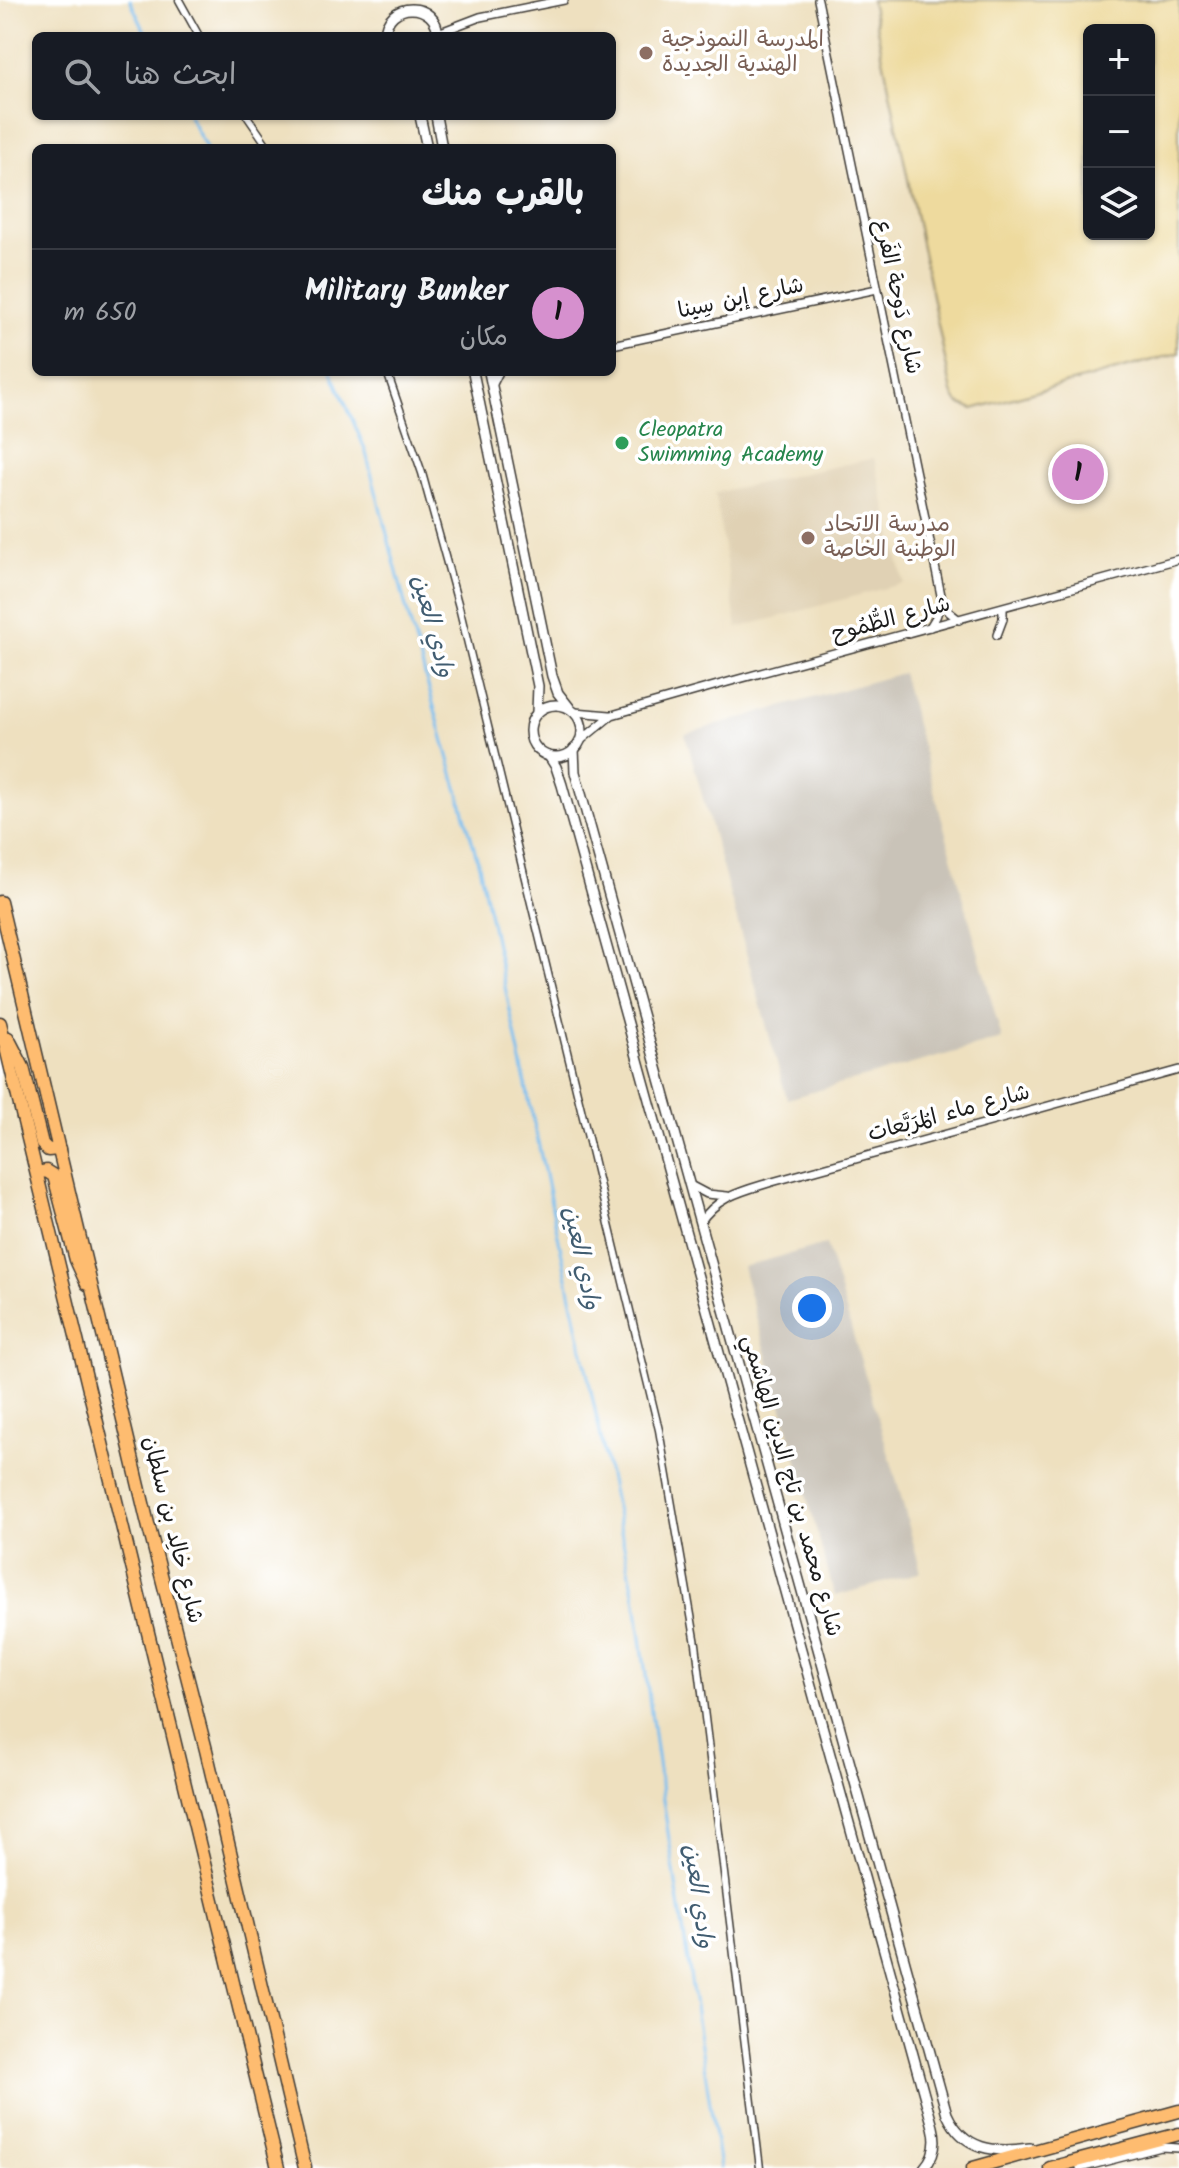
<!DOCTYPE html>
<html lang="ar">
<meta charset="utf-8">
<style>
:root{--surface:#171b24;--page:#242831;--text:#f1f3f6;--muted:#9ea1a6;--line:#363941;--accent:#d690ce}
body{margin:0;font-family:Kalam,"Playpen Sans Arabic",sans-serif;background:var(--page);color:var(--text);direction:rtl}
.controls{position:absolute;right:24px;top:24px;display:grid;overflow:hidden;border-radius:12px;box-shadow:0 2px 6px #0004}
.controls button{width:72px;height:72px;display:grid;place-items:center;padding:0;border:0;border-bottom:2px solid var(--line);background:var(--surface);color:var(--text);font:40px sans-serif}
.you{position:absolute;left:812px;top:1308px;width:28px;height:28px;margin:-20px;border:6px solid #fff;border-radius:50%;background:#1a73e8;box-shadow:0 0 0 12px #1a73e833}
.badge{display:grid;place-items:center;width:52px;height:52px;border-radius:50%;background:var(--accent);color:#111;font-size:26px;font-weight:700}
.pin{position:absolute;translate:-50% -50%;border:4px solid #fff;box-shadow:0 2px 8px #0006}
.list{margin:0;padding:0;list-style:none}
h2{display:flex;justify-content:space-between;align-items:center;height:104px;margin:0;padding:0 32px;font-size:34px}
h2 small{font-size:26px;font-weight:400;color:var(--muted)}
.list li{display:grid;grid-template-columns:52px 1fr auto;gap:24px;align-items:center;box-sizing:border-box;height:128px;padding:0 32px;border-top:2px solid var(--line)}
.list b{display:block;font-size:30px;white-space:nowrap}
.list p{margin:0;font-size:26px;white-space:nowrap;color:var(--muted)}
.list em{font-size:26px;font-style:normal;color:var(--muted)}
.icon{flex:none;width:44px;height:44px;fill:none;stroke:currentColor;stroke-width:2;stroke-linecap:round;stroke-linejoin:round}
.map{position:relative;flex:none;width:1179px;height:2168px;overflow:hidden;direction:ltr}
.search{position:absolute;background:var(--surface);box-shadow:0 2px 6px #0004;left:32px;top:32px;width:584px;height:88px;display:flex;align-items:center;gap:20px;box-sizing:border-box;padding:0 28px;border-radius:12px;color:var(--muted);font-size:30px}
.panel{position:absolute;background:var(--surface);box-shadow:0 2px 6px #0004;left:32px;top:144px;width:584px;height:232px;border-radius:12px;direction:rtl}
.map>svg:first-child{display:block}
.built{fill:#e0d1b4}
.industrial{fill:#c9c3b8}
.sand{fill:#eeda9e;stroke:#857b5d;stroke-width:2;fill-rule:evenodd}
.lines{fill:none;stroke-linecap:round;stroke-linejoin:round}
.stream{stroke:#78bef0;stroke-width:3}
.pedestrian-casing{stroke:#3c3934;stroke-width:9}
.minor-casing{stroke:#3c3934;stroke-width:10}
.tertiary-casing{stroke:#3c3934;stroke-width:12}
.primary-casing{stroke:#3c3934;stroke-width:15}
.pedestrian{stroke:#fff;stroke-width:6}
.minor{stroke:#fff;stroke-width:7}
.tertiary{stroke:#fff;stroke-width:9}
.primary{stroke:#febc70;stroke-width:12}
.education-dot{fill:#8d6e63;stroke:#fff;stroke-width:3}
.leisure-dot{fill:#2e9e5b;stroke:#fff;stroke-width:3}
.labels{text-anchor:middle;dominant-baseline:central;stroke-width:7;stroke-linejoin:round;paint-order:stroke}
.education-label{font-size:22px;fill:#785e54;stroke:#fff;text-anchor:start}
.street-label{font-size:22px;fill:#1c1c1c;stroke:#fff}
.leisure-label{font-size:22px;fill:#27864d;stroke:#fff;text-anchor:start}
.water-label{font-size:24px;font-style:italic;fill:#415d71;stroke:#fff}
</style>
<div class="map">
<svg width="1179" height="2168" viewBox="0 0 1179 2168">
<rect width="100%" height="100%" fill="#fff"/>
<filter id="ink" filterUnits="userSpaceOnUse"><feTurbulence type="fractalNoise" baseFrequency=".0125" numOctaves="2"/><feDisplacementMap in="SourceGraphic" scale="16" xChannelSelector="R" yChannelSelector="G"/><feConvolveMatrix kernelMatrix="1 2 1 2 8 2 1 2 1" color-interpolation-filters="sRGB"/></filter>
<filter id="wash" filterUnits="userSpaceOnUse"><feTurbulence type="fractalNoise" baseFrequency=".006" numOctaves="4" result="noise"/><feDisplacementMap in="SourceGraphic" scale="32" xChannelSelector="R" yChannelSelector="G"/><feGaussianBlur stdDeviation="1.8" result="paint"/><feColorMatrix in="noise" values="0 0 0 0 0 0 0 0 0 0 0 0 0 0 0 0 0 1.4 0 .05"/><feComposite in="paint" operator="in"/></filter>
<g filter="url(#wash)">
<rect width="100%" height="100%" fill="#eee0bf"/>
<polygon class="built" points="874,458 904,583 737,628 715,493"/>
<g class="industrial">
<polygon points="902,673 1002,1039 787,1099 685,734"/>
<polygon points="826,1244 898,1485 921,1572 835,1596 742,1267"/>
</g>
<path class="sand" d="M871,0H1179V353L973,409L958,403L952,393ZM1089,30H1149V234H1089Z"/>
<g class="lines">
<g class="stream">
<polyline points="130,0 147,36"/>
<polyline points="189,116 206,148"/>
<polyline points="332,372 365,449 408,615 479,865 636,1602 663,1800 720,2168"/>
</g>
</g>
</g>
<g filter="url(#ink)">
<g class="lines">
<defs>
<g id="pedestrian">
<polyline points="179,0 199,36"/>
<polyline points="247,116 269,148"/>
<polyline points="387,372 422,473 459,607 659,1430 696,1644 760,2168"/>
</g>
<g id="minor">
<polyline points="818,0 942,600 949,612 959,620"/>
<polyline points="438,33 480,17 564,0"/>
<polyline points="612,345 877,289"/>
<polyline points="492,386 499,372"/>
<polyline points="930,627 936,617 942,600"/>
<polyline points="997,635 1003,619 1003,608"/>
<polyline points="575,712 610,715"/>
<polyline points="579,742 612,715 728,682 1179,559"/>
<polyline points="690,1185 707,1194 727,1196"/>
<path d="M700,1223C717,1196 743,1191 772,1182L1179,1070"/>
<polyline points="1080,2168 1161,2147 1179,2148"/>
</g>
<g id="tertiary">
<path d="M385,36C385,0 438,0 438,36"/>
<polyline points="420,116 427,148"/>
<polyline points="436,116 442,148"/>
<polyline points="473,372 538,686 537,712"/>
<polyline points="489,372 552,676 558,693 569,707"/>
<circle cx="556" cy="731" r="26"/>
<path d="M574,749L575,772L947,2114C964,2151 995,2153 1030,2148"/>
<path d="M549,756L556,767L562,785L933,2127C937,2142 935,2156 924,2168"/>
</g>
<g id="primary">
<polyline points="0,902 147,1520 206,1750 305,2168"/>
<polyline points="0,1023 278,2168"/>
<polyline points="8,1038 23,1067 42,1144 48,1150 59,1149"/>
<polyline points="37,1173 46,1171 54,1176 76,1260 87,1284"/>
<polyline points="973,2168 1179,2111"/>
<polyline points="1050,2168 1179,2134"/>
</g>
</defs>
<use href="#pedestrian" class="pedestrian-casing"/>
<use href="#minor" class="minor-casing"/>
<use href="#tertiary" class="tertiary-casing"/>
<use href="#primary" class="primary-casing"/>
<use href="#pedestrian" class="pedestrian"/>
<use href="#minor" class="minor"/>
<use href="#tertiary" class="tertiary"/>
<use href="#primary" class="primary"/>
</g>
</g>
<g class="education-dot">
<circle cx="646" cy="53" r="8"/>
<circle cx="808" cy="538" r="8"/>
</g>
<circle class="leisure-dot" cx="622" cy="443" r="8"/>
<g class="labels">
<g class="education-label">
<text x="662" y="40">المدرسة النموذجية<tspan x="662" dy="25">الهندية الجديدة</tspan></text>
<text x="824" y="525">مدرسة الاتحاد<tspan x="824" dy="25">الوطنية الخاصة</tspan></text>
</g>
<g class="street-label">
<text transform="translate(897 297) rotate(78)">شارع دَوحة الفَرع</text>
<text transform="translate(741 299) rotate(-12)">شارع إبن سِينا</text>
<text transform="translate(891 620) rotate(-15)">شارع الطُّمُوح</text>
<text transform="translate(949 1114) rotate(-15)">شارع ماء المُرَبَّعات</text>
<text transform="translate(791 1486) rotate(74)">شارع محمد بن تاج الدين الهاشمي</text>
<text transform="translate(172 1530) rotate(76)">شارع خالِد بن سلطان</text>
</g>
<g class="leisure-label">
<text x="638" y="430">Cleopatra<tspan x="638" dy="25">Swimming Academy</tspan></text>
</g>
<g class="water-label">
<text transform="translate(432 626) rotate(75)">وادي العين</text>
<text transform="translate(581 1258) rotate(78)">وادي العين</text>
<text transform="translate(698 1896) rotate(82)">وادي العين</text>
</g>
</g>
</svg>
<div class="controls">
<button>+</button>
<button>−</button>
<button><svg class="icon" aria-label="layers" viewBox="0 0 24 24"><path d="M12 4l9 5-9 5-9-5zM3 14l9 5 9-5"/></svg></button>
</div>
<div class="you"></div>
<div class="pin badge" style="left:1078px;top:474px">1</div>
<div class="search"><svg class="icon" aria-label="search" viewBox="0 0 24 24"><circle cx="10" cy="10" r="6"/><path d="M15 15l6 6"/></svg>ابحث هنا</div>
<section class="panel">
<h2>بالقرب منك<small></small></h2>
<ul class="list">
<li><span class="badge">1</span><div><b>Military Bunker</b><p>مكان</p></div><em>650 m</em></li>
</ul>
</section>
</div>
